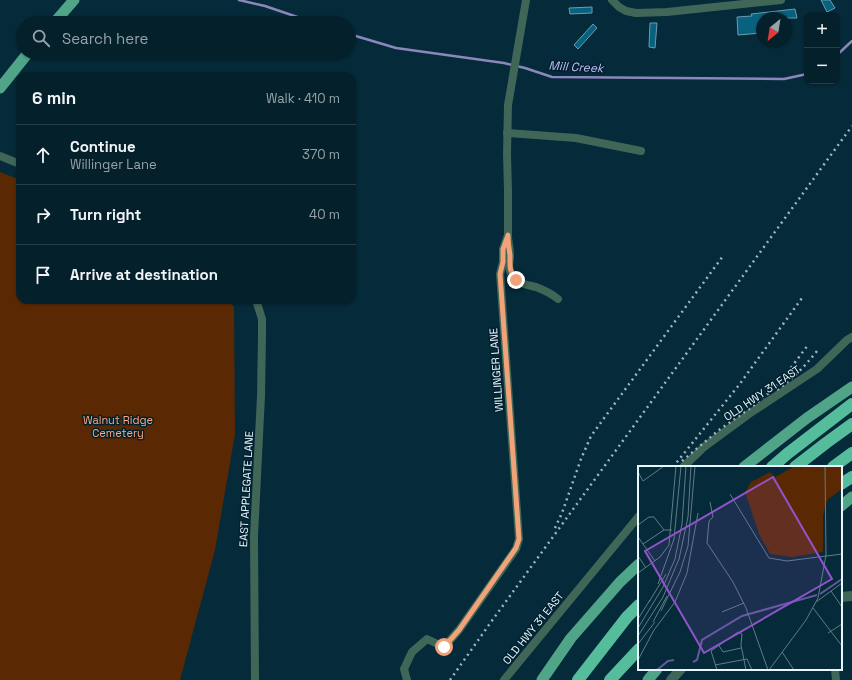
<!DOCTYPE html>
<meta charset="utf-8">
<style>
:root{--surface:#04202b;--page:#122d37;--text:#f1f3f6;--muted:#97a3a9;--line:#253e47}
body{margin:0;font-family:"Space Grotesk",sans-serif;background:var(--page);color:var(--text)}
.controls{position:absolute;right:12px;top:12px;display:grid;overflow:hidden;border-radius:8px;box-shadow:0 1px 3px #0004}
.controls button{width:36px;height:36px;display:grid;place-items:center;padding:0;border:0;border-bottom:1px solid var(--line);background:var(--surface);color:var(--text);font:20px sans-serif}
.compass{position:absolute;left:756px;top:12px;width:36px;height:36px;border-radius:50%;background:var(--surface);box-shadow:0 1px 3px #0004;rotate:210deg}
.stop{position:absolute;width:12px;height:12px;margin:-9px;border:3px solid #f0a279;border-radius:50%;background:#fff}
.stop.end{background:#f0a279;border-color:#fff;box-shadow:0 1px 4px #0008}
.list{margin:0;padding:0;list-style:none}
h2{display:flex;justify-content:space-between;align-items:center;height:52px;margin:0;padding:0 16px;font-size:17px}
h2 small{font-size:13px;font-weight:400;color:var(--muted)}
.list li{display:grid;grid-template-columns:26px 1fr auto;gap:12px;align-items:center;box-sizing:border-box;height:60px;padding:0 16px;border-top:1px solid var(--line)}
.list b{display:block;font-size:15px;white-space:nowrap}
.list p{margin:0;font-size:13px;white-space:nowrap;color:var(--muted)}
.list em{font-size:13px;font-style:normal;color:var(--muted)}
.icon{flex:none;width:22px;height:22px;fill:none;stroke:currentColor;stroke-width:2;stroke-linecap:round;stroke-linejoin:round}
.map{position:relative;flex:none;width:852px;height:680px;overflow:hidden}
.search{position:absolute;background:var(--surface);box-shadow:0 1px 3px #0004;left:16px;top:16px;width:340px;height:44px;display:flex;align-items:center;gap:10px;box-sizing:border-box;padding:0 14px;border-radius:22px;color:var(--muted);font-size:15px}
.panel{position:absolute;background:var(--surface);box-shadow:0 1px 3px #0004;left:16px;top:72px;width:340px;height:232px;border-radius:12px}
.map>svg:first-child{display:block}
.green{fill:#5b2804}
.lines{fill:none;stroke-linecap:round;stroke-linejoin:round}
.stream{stroke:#8b87bc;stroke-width:2.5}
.building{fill:#096180;stroke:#6b9bb1}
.minor{stroke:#3f6657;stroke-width:8}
.tertiary{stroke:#3f6657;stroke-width:10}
.primary{stroke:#50a488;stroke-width:11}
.motorway{stroke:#55bd9b;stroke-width:12}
.rail{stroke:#a0b5bf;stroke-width:2.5;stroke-dasharray:2 4;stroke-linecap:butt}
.route{stroke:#f0a279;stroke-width:5}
.labels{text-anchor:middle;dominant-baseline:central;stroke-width:3;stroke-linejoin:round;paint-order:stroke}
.street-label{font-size:11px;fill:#e8f6fe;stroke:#00212f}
.park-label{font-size:11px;fill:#fba97e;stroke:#00212f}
.water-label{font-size:12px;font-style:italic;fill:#c4befa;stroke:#00212f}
.inset-river{fill:none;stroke:#63589f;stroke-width:2}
.inset-road{fill:none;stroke:#607c88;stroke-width:1}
.view{fill:#9154cc;fill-opacity:0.15;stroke:#9154cc;stroke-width:2}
.inset-edge{fill:none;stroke:#e8f6fe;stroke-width:2}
</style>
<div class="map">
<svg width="852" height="680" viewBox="0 0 852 680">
<rect width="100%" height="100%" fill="#052a39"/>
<polygon class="green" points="0,172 20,180 20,300 226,300 234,306 235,434 215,550 180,680 0,680"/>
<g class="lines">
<g class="stream">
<polyline points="239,0 265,6 315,23"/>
<polyline points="349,34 396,48 504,63 525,68 552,77 784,79 807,74"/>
<polyline points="837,55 852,41"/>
</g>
</g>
<g class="building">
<polygon points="821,0 830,0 835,8 827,12"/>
<polygon points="592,7 592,13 570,14 569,8"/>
<polygon points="795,9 797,18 761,18 762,33 738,35 737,17 752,16 751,14"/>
<polygon points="650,23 657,23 655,48 649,47"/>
<polygon points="593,24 597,28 578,49 574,45"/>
</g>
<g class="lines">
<g class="minor">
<polyline points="612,0 619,7 626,11 636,13 667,12 781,0"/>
<polyline points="507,133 576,138 641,151"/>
<polyline points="0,156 20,164"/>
<path d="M508,238C509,244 510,251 510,257C510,260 509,263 509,266C511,283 523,284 536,287C544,290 552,294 558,299"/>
<polyline points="683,467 704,447 749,414 817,369 847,340 852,337"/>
<polyline points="835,669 836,680"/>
<polyline points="255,680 254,536 261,396 262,334 262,319 256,300"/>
<polyline points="407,680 404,669 412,652 427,639 444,647 459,630 516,549 519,539 500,274 503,262 503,249 508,235 508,191 507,154 508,105 526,0"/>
<polyline points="504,680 639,516"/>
</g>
<g class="tertiary">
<polyline points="841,597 852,596"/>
<polyline points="671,680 681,669"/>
</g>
<g class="primary">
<polyline points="54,23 74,0"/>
<polyline points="0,88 28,53"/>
<polyline points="744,467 807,418 852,387"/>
<polyline points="841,506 852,497"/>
<polyline points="542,680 571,638 620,582 639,564"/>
<polyline points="648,680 657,669"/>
</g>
<g class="motorway">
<polyline points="772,467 787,454 852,404"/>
<polyline points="795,467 826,443 852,424"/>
<polyline points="833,467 852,453"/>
<polyline points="841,484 852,477"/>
<polyline points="578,680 627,617 639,605"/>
<polyline points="610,680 639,649"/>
</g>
<g class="rail">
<path d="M777,390C794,378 804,367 817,351"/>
<polyline points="682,461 719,430 749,409 770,392 784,377 808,345"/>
<polyline points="673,467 739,385 802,298"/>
<polyline points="555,528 562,513 581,459 591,436 723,256"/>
<polyline points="450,680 491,622 852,126"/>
</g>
</g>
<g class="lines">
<path class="route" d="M444,647L459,630L516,548L519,539L500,274L503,262V249L508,235C508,242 509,249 510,255C510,266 509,271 516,280"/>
</g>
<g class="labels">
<g class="street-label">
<text transform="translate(496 370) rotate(-94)">WILLINGER LANE</text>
<text transform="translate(762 393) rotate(-34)">OLD HWY 31 EAST</text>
<text transform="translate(246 489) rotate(-87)">EAST APPLEGATE LANE</text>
<text transform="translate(533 628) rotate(-51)">OLD HWY 31 EAST</text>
</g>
<g class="park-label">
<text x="118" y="420">Walnut Ridge<tspan x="118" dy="13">Cemetery</tspan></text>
</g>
<g class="water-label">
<text transform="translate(576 67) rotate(3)">Mill Creek</text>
</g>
</g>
<g transform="translate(638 466)">
<rect width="204" height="204" fill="#052a39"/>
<path d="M157,0H204V23L189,34L185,50V86L154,91L132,88L121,68L107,26L113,16L132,6L137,11Z" fill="#5b2804"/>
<path class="inset-river" d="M182,128L204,113M55,196L59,194L64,174L104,150L179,129M19,204L30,195L36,194"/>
<path class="inset-road" d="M0,6L5,15L26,0M92,28L131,92L149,95L204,88M72,36L75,51L71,55L69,77L95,116L108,142L130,204M0,59L11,51H16L26,64H34M0,71L17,95M5,78L26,64M0,90L8,102M0,107L22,91L31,79L38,0M20,118L36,73L43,0M193,125L204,141M11,136L28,108M178,136L204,117M175,142L204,180M23,145L42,106L50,80L57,0M84,146L106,137M0,153L12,134M15,156L29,130M0,162L25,121L37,93L44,58L48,0M190,167L204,158M0,170L25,131L41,93L50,51L53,0M0,178L17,156M80,178L85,186L103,182M144,186L156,204M0,194L16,164L37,136L49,107L60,47M77,199L109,193L114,204M79,204L73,185L100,166L104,168L103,179L108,204M131,204L168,154L180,132L188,89L187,0"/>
<path class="view" d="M135,11L194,113L66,187L7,85Z"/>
<rect width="204" height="204" class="inset-edge"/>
</g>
</svg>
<div class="controls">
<button>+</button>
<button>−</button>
</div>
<svg class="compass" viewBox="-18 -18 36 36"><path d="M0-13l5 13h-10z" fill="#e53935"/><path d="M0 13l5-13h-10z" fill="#97a3a9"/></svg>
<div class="stop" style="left:444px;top:647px"></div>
<div class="stop end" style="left:516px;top:280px"></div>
<div class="search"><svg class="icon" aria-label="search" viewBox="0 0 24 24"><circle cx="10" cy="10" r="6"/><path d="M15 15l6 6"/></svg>Search here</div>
<section class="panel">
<h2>6 min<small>Walk · 410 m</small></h2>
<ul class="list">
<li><svg class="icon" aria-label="ahead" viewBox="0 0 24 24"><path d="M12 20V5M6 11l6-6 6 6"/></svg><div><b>Continue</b><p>Willinger Lane</p></div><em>370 m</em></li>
<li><svg class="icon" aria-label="right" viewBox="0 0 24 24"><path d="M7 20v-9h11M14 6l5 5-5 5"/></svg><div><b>Turn right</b></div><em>40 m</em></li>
<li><svg class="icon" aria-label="arrive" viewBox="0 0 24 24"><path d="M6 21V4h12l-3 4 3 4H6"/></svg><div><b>Arrive at destination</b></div></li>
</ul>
</section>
</div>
